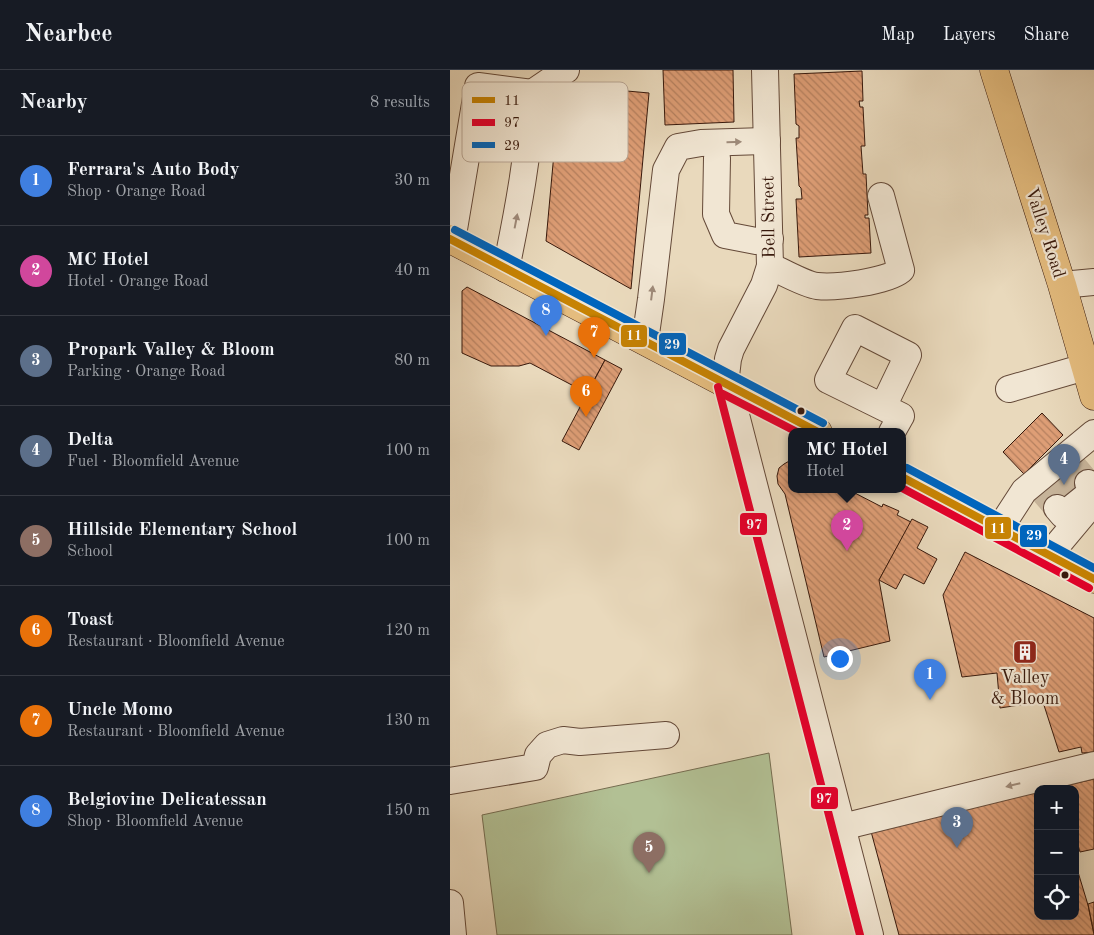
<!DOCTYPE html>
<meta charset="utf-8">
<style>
:root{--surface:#171b24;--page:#20242c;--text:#f1f3f6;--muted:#9ea1a6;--line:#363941;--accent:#0b8043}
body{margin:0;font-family:"Old Standard TT",serif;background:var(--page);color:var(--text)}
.controls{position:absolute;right:15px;bottom:15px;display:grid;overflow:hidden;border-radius:10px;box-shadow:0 5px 20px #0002}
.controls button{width:45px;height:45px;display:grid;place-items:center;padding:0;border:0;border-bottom:1px solid var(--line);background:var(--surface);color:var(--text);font:25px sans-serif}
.you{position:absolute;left:389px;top:588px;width:18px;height:18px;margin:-12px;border:4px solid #fff;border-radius:50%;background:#1a73e8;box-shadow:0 0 0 8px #1a73e833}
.badge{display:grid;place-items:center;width:32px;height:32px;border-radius:50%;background:var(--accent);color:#fff;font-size:16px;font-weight:700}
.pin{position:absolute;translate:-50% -41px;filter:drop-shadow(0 1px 2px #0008)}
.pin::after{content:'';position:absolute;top:26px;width:18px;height:15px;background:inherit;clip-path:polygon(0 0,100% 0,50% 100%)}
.popup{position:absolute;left:338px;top:358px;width:118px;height:65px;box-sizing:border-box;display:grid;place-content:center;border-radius:10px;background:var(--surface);filter:drop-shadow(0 1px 4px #0005);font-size:16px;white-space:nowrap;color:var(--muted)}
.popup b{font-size:19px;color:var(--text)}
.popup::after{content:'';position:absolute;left:50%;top:100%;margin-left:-10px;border:10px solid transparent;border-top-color:var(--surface)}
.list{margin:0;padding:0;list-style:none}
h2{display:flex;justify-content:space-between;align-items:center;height:65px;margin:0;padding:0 20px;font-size:21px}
h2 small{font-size:16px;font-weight:400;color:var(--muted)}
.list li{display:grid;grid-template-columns:32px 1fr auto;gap:15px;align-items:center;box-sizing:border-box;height:90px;padding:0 20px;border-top:1px solid var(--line)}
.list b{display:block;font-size:19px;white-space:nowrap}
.list p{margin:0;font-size:16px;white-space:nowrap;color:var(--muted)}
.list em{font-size:16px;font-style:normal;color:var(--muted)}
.icon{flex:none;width:28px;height:28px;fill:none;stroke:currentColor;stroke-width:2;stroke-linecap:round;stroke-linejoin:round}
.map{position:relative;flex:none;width:644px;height:865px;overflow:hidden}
header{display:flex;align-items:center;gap:30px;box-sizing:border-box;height:70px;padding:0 25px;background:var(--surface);border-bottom:1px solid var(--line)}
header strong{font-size:24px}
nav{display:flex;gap:28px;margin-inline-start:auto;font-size:18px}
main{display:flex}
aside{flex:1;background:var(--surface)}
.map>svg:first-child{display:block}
.green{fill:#b2c094;stroke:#756c50}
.building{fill:url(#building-back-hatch);stroke:#38190c}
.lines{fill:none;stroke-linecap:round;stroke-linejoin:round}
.minor-tunnel{stroke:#c6b399;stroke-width:26;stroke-dasharray:26 13;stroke-linecap:butt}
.minor-casing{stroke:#644938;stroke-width:28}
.major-casing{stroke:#38190c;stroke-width:29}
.minor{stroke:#f1e6d3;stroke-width:26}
.major{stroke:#e4bc7e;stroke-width:28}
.bus-1-casing{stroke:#f1e6d3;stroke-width:11}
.bus-2-casing{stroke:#f1e6d3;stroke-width:11}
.bus-3-casing{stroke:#f1e6d3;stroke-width:11}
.bus-1{stroke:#c78303;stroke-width:8}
.bus-2{stroke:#e4002b;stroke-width:8}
.bus-3{stroke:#0065bd;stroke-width:8}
.oneway{fill:#9e8a79}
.bus-dot{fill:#38190c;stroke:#f1e6d3;stroke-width:2}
.labels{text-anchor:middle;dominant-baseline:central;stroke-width:4.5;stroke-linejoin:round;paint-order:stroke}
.street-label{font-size:18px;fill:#38190c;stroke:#f1e6d3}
.poi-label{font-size:18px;fill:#38190c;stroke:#f1e6d3}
.key{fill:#f1e6d3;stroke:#baa897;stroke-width:1}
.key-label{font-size:14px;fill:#38190c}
.line-badge{stroke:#f1e6d3;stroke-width:2}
.badge-label{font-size:14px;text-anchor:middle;font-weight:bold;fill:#fff}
</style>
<header>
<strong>Nearbee</strong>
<nav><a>Map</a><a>Layers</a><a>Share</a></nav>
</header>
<main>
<aside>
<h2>Nearby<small>8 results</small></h2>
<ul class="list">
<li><span class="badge" style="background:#3f7fe0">1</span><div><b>Ferrara's Auto Body</b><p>Shop · Orange Road</p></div><em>30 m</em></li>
<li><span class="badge" style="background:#d1479c">2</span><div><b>MC Hotel</b><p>Hotel · Orange Road</p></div><em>40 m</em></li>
<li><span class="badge" style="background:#5c6f8a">3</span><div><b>Propark Valley &amp; Bloom</b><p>Parking · Orange Road</p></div><em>80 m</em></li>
<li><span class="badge" style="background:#5c6f8a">4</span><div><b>Delta</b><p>Fuel · Bloomfield Avenue</p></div><em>100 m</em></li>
<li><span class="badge" style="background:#8d6e63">5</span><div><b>Hillside Elementary School</b><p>School</p></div><em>100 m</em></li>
<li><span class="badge" style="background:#e8710a">6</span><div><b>Toast</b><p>Restaurant · Bloomfield Avenue</p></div><em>120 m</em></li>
<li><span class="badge" style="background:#e8710a">7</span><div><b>Uncle Momo</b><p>Restaurant · Bloomfield Avenue</p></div><em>130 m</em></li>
<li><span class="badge" style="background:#3f7fe0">8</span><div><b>Belgiovine Delicatessan</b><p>Shop · Bloomfield Avenue</p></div><em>150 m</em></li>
</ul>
</aside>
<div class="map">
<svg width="644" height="865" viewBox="0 0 644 865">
<defs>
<pattern id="building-back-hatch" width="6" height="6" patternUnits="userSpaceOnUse" patternTransform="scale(1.25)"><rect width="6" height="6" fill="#de9e76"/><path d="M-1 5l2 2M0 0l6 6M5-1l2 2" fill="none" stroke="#b5805f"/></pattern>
</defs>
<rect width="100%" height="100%" fill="#e9d9bc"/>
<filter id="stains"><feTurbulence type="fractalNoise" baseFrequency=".004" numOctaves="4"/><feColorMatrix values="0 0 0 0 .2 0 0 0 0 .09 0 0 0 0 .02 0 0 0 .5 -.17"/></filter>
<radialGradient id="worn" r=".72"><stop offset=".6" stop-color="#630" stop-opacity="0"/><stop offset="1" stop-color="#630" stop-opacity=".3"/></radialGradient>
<polygon class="green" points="319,683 342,865 47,865 32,745"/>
<g class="building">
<polygon points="213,0 283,0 284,52 215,55"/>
<polygon points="412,1 413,31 409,31 410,37 413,37 415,76 411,76 413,104 416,104 418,145 415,145 415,148 419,148 421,183 349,187 346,129 352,129 351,118 349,116 346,68 349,68 349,56 346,54 344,4"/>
<polygon points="166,20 199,23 181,219 96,171 108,39 164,44"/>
<polygon points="17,217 155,290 137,323 80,293 69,296 41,296 12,283 12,221"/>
<polygon points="155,290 172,299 129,380 112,371"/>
<polygon points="592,343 613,365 574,404 553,382"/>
<polygon points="625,389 642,410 604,440 588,420"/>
<polygon points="341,390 342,420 399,420 432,437 433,434 449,441 447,445 461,452 429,510 440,571 374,587 335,424 328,414 327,406 329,398 334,394"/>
<polygon points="462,449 478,457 467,478 487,489 474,514 454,504 446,519 429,510"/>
<polygon points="515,482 644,548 644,682 632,683 631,677 609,682 592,629 589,630 589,632 550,638 547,603 512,607 493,525"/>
<polygon points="644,709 644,779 630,782 628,775 625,776 625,719 601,719"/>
<polygon points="584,723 588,740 588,846 625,846 625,802 628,802 638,835 644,865 449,865 419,754"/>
<polygon points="644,832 644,863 638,834"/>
</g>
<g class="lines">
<g class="minor-tunnel">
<polyline points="621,393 638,413"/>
<polyline points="606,405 622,426"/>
<polyline points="590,418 607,438"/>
</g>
<defs>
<g id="minor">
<polyline points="315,0 320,196 314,215 281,279 278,289 276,306 420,865"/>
<polyline points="82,23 116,0"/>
<polyline points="267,88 266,144 275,165 306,171 320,169"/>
<path d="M2,171L28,16L82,23C79,82 68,141 56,199"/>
<path d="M320,196C331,201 356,215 367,216C386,218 436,212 451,200L431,126"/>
<polyline points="612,215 644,212"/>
<polyline points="195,271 201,229 216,100 228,77 251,73 317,71"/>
<polyline points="559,319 635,297"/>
<polyline points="433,337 458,285 405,258 378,310 451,346 442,362"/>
<polyline points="607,438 613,445 644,420 638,413"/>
<polyline points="550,458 574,421 644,363"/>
<polyline points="599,485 635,442 644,436"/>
<polyline points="0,711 85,697 88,685 97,675 113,670 130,672 216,665"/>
<polyline points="392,757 644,695"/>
<polyline points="0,833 3,865"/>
</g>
<g id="major">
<polyline points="544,0 612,215 644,326"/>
<polyline points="0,169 368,362"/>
<polyline points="452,407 644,509"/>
</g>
</defs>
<use href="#minor" class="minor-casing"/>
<use href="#major" class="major-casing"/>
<use href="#minor" class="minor"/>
<use href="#major" class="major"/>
<defs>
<g id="bus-1">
<polyline points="0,169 368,362"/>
<polyline points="452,407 644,509"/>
</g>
<g id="bus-2">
<polyline points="268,317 410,865"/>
<polyline points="273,324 347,362"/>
<polyline points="452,418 639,518"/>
</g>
<g id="bus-3">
<polyline points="5,160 373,353"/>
<polyline points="457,398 644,498"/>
</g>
</defs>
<use href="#bus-1" class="bus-1-casing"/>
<use href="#bus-2" class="bus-2-casing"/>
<use href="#bus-3" class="bus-3-casing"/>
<use href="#bus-1" class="bus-1"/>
<use href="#bus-2" class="bus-2"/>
<use href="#bus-3" class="bus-3"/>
</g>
<defs><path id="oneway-solid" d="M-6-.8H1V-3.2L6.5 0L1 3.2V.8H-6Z" transform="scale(1.25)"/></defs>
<g class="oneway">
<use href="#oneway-solid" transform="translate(284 72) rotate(-2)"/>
<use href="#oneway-solid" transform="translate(66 151) rotate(-79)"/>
<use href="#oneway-solid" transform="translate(202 223) rotate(-83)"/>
<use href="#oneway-solid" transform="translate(563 715) rotate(166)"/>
</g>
<defs>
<symbol id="building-square" viewBox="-11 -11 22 22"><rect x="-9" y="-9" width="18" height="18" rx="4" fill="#8f2418" stroke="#f1e6d3"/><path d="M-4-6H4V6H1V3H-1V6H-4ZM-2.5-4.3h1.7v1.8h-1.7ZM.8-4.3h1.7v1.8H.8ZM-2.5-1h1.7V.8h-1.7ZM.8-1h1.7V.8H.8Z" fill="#fff"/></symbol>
</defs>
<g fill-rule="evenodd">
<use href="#building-square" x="561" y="568" width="28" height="28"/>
</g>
<g class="bus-dot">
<circle cx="351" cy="341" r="4.5"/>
<circle cx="615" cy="505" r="4.5"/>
</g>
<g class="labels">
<g class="street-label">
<text transform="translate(319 147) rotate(-91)">Bell Street</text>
<text transform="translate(595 163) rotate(72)">Valley Road</text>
</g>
<g class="poi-label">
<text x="575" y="608">Valley<tspan x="575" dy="21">&amp; Bloom</tspan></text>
</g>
</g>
<rect x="12" y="12" width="166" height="80" rx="8" class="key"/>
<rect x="22" y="27" width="23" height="6" fill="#c78303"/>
<rect x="22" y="49" width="23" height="7" fill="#e4002b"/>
<rect x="22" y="72" width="23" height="6" fill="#0065bd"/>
<g class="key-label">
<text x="54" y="35">11</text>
<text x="54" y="57">97</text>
<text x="54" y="80">29</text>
</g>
<g class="line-badge">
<rect x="170" y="254" width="28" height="24" rx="5" fill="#c78303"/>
<rect x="208" y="262" width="29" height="24" rx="5" fill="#0065bd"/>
<rect x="289" y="442" width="29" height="24" rx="5" fill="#e4002b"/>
<rect x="534" y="446" width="28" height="24" rx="5" fill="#c78303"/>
<rect x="569" y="454" width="29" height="24" rx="5" fill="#0065bd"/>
<rect x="360" y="716" width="29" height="24" rx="5" fill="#e4002b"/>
</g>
<g class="badge-label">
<text x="184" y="270">11</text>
<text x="222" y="279">29</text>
<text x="304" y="459">97</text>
<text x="548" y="463">11</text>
<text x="584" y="470">29</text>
<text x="374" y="733">97</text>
</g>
<rect width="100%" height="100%" filter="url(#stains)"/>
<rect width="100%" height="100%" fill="url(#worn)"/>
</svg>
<div class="controls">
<button>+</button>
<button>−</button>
<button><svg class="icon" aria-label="locate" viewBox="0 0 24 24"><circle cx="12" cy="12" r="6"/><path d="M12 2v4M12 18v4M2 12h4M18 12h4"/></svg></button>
</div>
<div class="you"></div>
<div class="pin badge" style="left:480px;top:630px;background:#3f7fe0">1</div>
<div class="pin badge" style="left:397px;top:481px;background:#d1479c">2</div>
<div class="popup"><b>MC Hotel</b>Hotel</div>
<div class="pin badge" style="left:507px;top:778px;background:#5c6f8a">3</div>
<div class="pin badge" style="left:614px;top:415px;background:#5c6f8a">4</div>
<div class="pin badge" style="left:199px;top:803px;background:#8d6e63">5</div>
<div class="pin badge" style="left:136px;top:347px;background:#e8710a">6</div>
<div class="pin badge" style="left:144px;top:288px;background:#e8710a">7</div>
<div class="pin badge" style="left:96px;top:266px;background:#3f7fe0">8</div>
</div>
</main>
